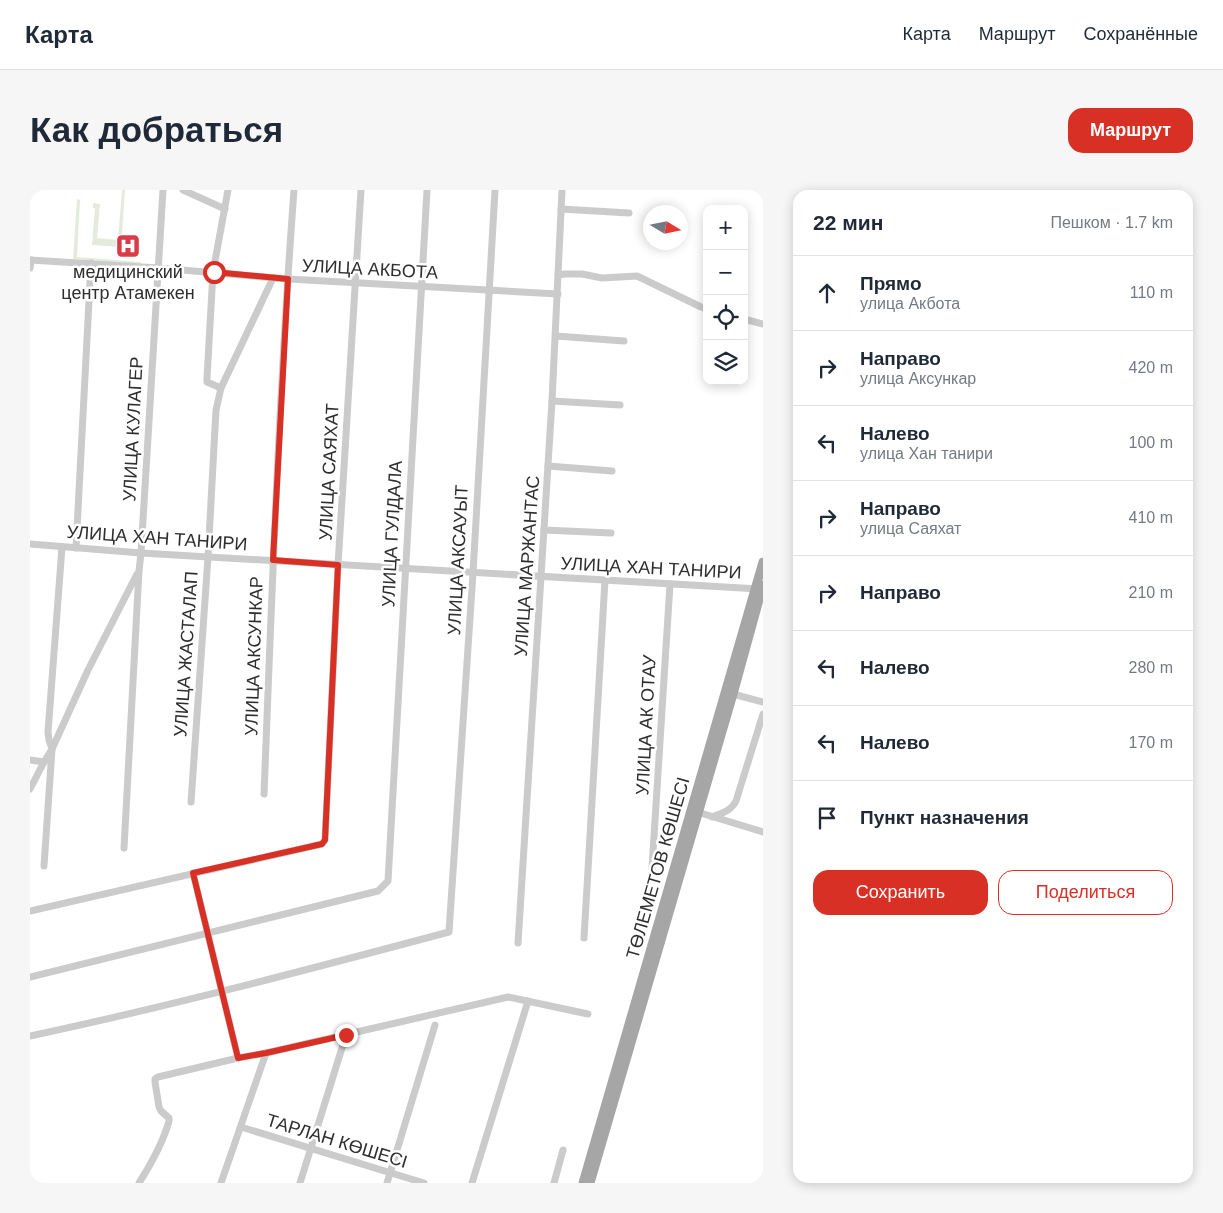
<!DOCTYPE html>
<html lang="ru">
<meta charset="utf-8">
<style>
:root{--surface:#fff;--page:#f6f6f7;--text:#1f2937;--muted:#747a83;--line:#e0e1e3;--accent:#d93025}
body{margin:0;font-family:Helvetica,sans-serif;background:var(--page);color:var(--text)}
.controls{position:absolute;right:15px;top:15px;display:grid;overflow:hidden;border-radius:10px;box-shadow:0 2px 12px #0003}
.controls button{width:45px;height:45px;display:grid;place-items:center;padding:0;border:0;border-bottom:1px solid var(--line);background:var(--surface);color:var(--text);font:25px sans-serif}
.compass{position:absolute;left:613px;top:15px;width:45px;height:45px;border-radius:50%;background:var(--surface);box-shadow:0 2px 12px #0003;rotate:100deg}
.stop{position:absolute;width:15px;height:15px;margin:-11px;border:4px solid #d93025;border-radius:50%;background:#fff}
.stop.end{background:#d93025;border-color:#fff;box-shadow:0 1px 5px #0008}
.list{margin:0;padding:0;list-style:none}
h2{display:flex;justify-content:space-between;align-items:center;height:65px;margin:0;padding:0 20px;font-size:21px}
h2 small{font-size:16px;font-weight:400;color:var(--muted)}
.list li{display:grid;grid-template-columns:32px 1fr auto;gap:15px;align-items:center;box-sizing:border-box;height:75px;padding:0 20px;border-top:1px solid var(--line)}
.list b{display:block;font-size:19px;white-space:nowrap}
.list p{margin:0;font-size:16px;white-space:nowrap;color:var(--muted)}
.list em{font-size:16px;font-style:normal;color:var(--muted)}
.actions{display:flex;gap:10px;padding:15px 20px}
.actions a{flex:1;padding:11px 0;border:1px solid var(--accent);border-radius:15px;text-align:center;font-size:18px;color:var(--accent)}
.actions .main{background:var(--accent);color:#fff}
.icon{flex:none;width:28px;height:28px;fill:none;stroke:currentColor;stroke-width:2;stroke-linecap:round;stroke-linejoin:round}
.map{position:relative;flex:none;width:733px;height:993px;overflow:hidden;border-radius:15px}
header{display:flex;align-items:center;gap:30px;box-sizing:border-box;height:70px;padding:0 25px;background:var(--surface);border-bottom:1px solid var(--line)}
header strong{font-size:24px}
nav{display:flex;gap:28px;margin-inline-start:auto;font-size:18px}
.intro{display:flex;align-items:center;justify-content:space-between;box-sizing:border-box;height:120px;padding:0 30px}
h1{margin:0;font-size:35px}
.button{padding:12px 22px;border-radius:15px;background:var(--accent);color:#fff;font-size:18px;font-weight:700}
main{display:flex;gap:30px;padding:0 30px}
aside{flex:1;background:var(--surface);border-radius:15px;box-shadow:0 2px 12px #0003}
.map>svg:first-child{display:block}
.green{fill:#e4ebdd}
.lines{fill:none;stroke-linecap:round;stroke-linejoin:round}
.minor{stroke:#cbcbcb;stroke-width:7}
.major{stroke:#a6a6a6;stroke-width:9}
.route{stroke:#d93025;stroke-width:6}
.labels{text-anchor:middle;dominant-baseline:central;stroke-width:5;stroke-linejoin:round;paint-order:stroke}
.street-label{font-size:18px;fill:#2e2e2e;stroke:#fff}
.poi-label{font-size:18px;fill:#2e2e2e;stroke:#fff}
</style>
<header>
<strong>Карта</strong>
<nav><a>Карта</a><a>Маршрут</a><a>Сохранённые</a></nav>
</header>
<div class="intro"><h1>Как добраться</h1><a class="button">Маршрут</a></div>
<main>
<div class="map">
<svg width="733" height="993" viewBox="0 0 733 993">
<rect width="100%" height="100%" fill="#fff"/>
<g class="green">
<polygon points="92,0 95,0 91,57 62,55 65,18 63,18 63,13 70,14 67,48 88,50"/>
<polygon points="47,9 50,10 47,67 111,72 111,74 43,69"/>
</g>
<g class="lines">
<g class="minor">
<polyline points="153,0 195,19"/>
<polyline points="531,19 599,23"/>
<polyline points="0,70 128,78 258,89 528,104"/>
<polyline points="0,78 1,70"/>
<polyline points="528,85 535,84 552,84 572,88 607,86 671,117 677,119"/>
<polyline points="714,129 733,134"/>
<polyline points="526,146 594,151"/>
<polyline points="191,198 177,192 177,188 183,82 198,0"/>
<polyline points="522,211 590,215"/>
<polyline points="518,276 582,281"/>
<polyline points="514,340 581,343"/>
<polyline points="0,354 111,363 729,399"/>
<polyline points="46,358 61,73"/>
<polyline points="703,504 733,512"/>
<polyline points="0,570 14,572"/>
<polyline points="0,599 14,572 22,559 58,480 107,384"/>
<path d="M234,604C242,402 249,201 264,0"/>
<polyline points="161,612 178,367 186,220 191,198 243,88"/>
<polyline points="664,621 733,642"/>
<path d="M682,627C692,623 701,621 706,611L733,524"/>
<polyline points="94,658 109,381 111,363 133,0"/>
<polyline points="14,676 22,559 19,550 18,542 32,357"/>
<polyline points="622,678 640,394"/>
<polyline points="163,683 208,868"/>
<polyline points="0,721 292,654 295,650 308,375 331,0"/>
<polyline points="554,748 575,390"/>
<polyline points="488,753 522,211 532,0"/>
<polyline points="0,787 348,701 358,691 397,0"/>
<path d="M0,846C141,816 280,779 419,742L443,383L465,0"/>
<polyline points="211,937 394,993"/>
<path d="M109,993C121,974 133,953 139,931V928L131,921L129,917L125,892V889L128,887L208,868L236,863L478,807L558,824"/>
<polyline points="191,993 236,863"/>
<polyline points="270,993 316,845"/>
<polyline points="357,993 405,835"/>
<polyline points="442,993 498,811"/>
<polyline points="524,993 533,960"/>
</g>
<g class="major">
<polyline points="553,993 733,372"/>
<polyline points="560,993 703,504 733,395"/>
</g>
</g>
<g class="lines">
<polyline class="route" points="184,82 258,89 243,370 308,375 295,650 292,654 163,683 208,868 236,863 316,845"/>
</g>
<defs>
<symbol id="hospital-square" viewBox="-11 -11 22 22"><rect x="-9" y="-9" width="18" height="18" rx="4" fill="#d93c46" stroke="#fff"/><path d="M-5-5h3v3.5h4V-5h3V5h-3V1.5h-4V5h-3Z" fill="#fff"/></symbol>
</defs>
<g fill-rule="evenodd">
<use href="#hospital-square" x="84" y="42" width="28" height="28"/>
</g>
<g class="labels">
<g class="street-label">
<text transform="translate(340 79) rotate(3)">УЛИЦА АКБОТА</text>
<text transform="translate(103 239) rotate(-87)">УЛИЦА КУЛАГЕР</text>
<text transform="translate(299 282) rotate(-87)">УЛИЦА САЯХАТ</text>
<text transform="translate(362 344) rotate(-87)">УЛИЦА ГУЛДАЛА</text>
<text transform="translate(127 348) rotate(4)">УЛИЦА ХАН ТАНИРИ</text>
<text transform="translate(428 370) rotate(-87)">УЛИЦА АКСАУЫТ</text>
<text transform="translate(497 376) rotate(-86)">УЛИЦА МАРЖАНТАС</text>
<text transform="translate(621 378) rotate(3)">УЛИЦА ХАН ТАНИРИ</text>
<text transform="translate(156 464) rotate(-86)">УЛИЦА ЖАСТАЛАП</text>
<text transform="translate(224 466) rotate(-88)">УЛИЦА АКСУНКАР</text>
<text transform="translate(616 535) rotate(-87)">УЛИЦА АК ОТАУ</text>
<text transform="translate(628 678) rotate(-74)">ТӨЛЕМЕТОВ КӨШЕСІ</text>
<text transform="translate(307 951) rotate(17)">ТАРЛАН КӨШЕСІ</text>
</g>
<g class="poi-label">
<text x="98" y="82">медицинский<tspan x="98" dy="21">центр Атамекен</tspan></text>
</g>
</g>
</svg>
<div class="controls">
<button>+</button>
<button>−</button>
<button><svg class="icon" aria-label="locate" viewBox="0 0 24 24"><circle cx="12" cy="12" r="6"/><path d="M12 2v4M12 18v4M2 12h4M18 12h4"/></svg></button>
<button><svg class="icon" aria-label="layers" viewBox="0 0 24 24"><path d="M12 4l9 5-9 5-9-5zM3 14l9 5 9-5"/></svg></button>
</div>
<svg class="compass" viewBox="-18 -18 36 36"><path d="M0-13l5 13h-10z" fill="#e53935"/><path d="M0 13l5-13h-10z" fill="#747a83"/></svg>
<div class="stop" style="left:184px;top:82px"></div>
<div class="stop end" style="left:316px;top:845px"></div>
</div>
<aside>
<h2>22 мин<small>Пешком · 1.7 km</small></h2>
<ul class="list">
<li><svg class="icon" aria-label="ahead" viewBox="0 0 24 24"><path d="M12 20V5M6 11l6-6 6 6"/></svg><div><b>Прямо</b><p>улица Акбота</p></div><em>110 m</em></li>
<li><svg class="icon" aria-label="right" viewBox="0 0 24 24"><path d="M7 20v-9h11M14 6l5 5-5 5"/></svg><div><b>Направо</b><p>улица Аксункар</p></div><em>420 m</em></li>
<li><svg class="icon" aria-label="left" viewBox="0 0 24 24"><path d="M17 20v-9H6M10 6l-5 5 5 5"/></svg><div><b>Налево</b><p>улица Хан танири</p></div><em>100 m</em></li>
<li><svg class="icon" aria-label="right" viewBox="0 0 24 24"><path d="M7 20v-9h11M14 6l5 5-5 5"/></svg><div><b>Направо</b><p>улица Саяхат</p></div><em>410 m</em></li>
<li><svg class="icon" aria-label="right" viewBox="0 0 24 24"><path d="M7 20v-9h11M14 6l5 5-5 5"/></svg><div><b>Направо</b></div><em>210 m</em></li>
<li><svg class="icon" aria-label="left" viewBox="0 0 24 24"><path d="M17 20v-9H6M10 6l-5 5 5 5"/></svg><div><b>Налево</b></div><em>280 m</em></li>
<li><svg class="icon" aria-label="left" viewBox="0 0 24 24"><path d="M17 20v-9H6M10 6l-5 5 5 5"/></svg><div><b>Налево</b></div><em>170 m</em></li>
<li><svg class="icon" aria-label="arrive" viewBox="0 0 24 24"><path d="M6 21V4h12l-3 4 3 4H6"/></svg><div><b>Пункт назначения</b></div></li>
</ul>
<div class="actions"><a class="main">Сохранить</a><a>Поделиться</a></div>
</aside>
</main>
